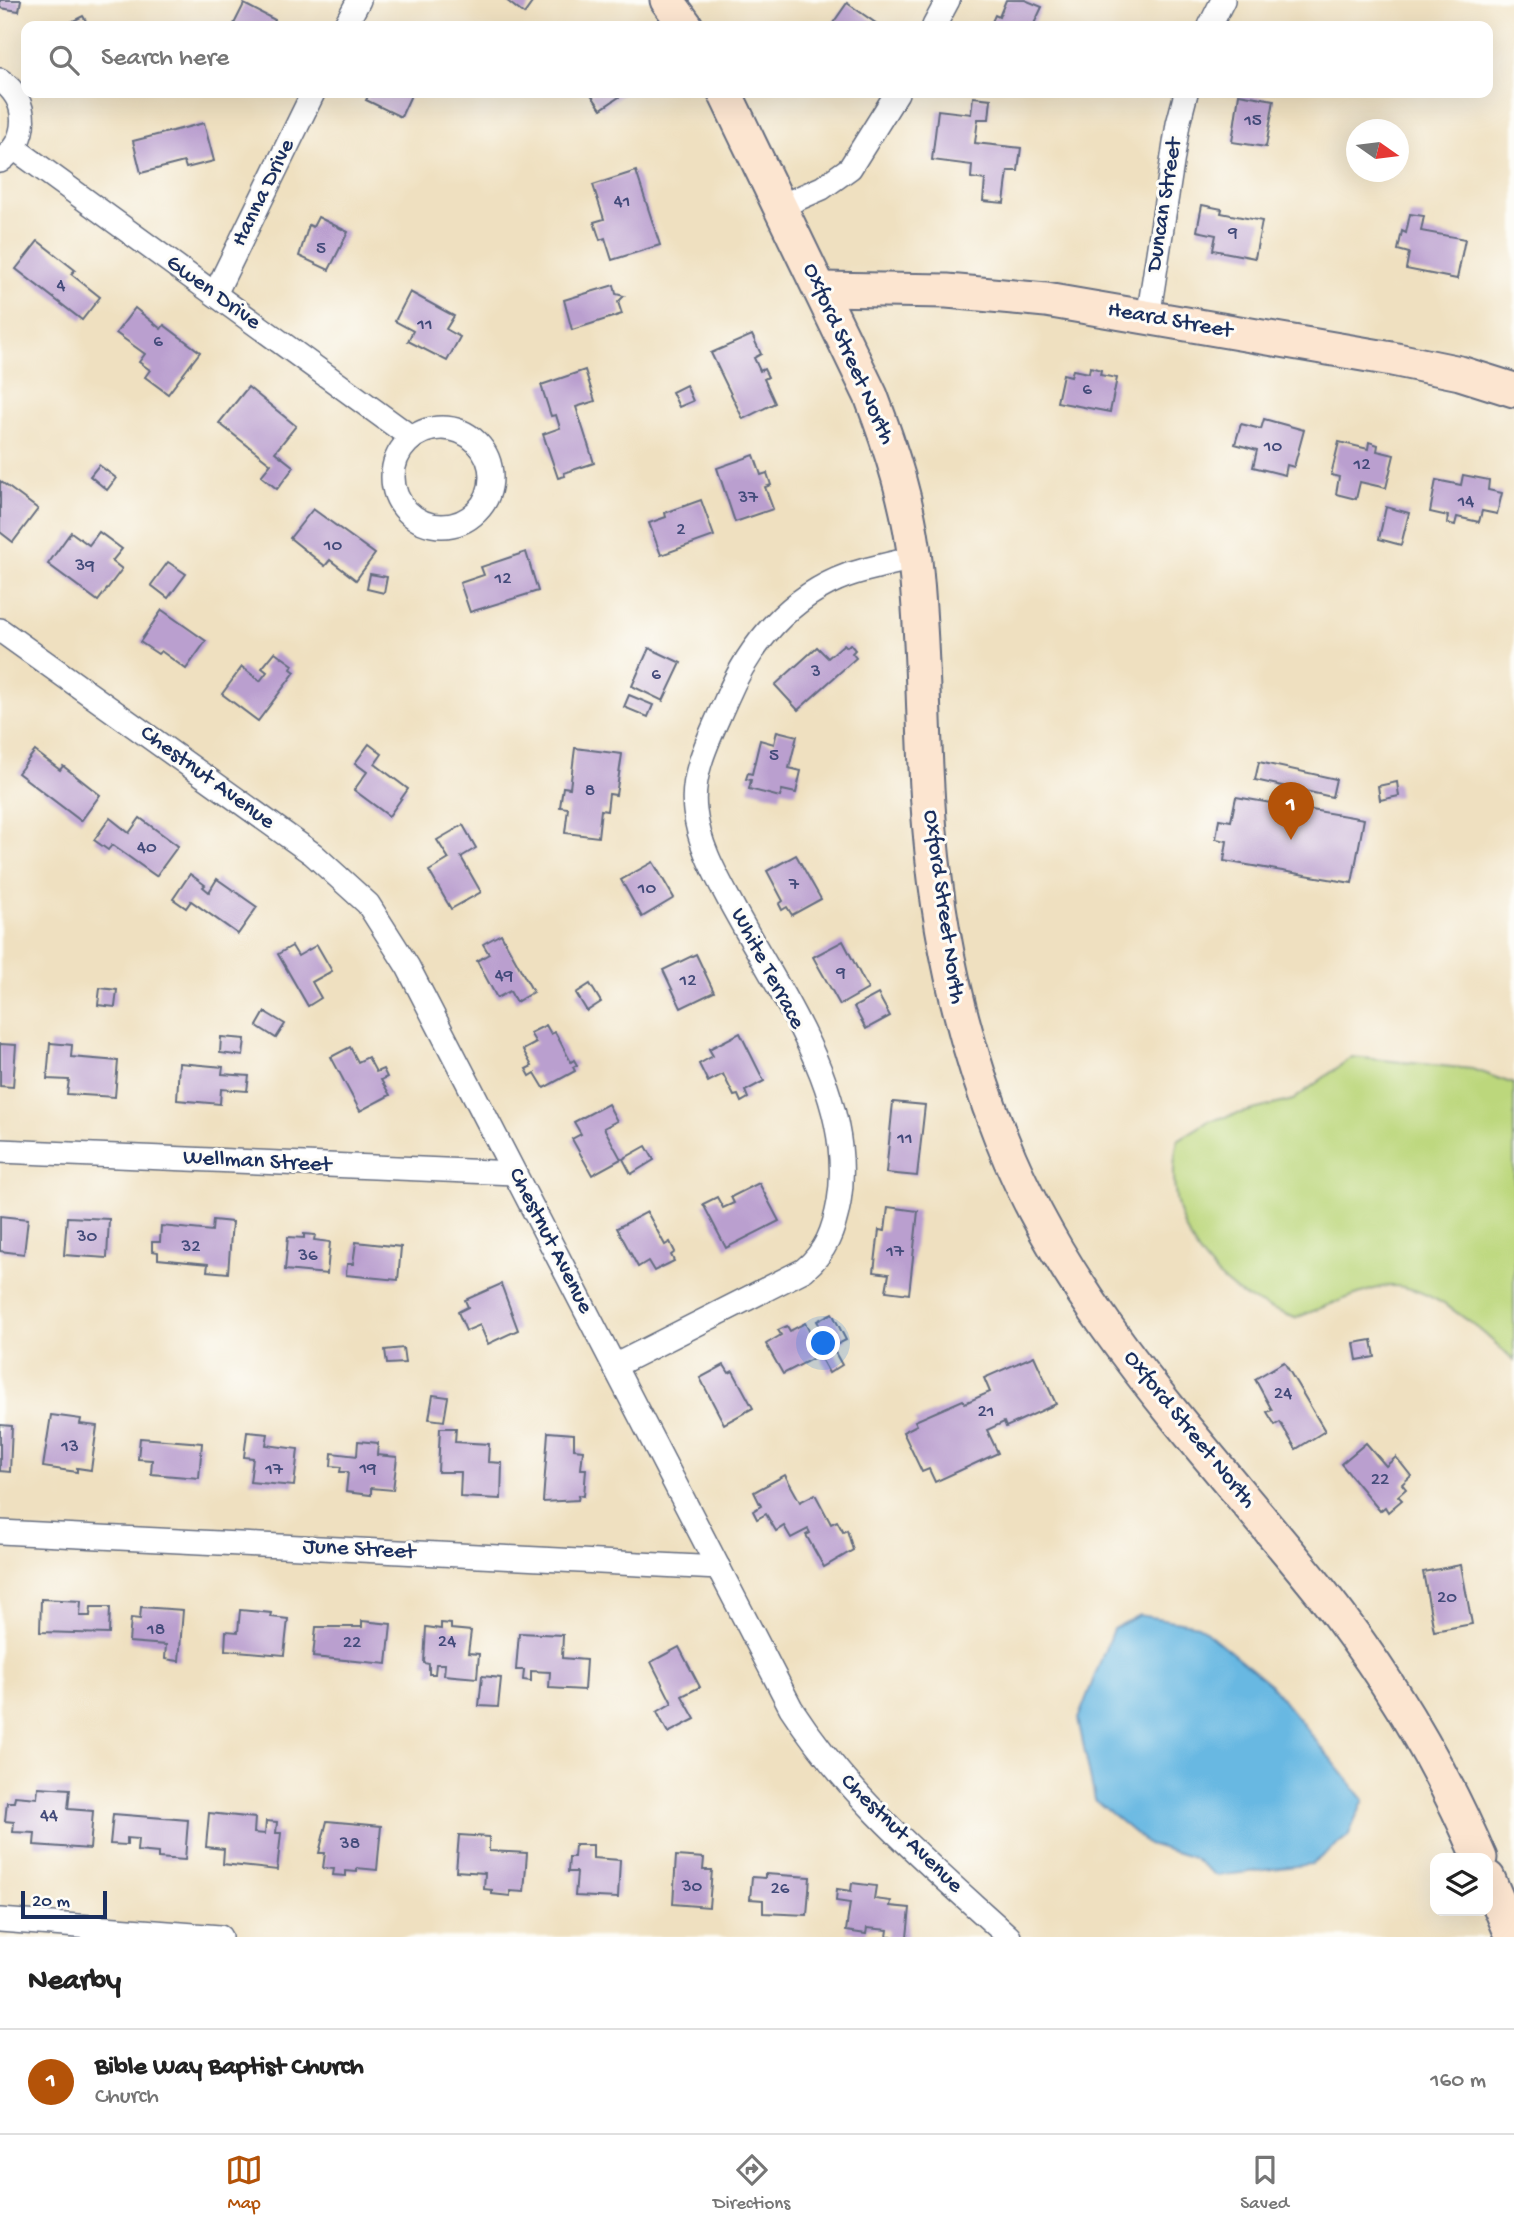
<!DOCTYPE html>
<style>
:root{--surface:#fff;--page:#f2f2f2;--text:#222;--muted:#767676;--line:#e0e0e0;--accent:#b45309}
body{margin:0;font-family:"Gochi Hand",sans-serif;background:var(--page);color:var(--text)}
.controls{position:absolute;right:21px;bottom:21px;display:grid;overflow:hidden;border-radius:14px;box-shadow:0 7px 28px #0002}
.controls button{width:63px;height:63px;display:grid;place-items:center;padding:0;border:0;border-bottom:2px solid var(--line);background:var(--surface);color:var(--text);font:35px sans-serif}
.compass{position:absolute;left:1346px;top:119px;width:63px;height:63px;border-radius:50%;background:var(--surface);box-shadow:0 7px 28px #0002;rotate:104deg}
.scale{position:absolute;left:21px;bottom:18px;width:86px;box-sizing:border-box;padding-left:7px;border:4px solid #1b2f5e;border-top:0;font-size:19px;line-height:24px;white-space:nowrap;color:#1b2f5e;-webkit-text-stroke:5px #fdfcf7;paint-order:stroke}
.you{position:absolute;left:824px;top:1344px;width:24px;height:24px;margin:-18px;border:5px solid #fff;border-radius:50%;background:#1a73e8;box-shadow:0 0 0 10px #1a73e833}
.badge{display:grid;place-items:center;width:46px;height:46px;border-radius:50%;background:var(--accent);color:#fff;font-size:23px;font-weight:700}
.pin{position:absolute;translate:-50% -58px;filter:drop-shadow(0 2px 4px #0008)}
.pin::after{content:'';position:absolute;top:37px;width:24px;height:21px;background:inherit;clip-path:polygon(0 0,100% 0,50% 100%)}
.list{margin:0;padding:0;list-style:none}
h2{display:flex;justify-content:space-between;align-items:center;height:91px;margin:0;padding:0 28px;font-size:30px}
h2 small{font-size:23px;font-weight:400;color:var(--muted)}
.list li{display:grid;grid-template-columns:46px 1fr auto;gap:21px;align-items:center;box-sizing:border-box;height:105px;padding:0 28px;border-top:2px solid var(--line)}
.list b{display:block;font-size:26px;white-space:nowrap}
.list p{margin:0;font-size:23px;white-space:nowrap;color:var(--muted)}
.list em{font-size:23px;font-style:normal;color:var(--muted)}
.icon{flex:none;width:38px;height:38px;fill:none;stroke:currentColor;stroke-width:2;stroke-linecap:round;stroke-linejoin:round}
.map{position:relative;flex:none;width:1514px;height:1937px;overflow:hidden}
.search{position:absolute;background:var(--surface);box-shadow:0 7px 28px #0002;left:21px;right:21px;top:21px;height:77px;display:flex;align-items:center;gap:18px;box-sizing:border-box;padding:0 24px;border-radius:14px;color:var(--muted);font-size:26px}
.sheet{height:196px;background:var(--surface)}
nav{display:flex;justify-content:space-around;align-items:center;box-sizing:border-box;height:98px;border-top:2px solid var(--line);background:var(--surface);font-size:19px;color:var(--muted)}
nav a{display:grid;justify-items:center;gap:4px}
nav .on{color:var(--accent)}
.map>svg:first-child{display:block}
.green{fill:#bcd77c;stroke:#6c836d;stroke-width:2}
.water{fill:#67b8e2;stroke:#4174a0;stroke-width:2}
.building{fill:#ba9fcf}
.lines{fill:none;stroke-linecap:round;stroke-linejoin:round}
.street-casing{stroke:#656d80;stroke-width:26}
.secondary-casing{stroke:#656d80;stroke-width:37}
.street{stroke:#fff;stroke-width:23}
.secondary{stroke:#fce5d0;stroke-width:33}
.labels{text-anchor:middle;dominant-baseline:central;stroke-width:6;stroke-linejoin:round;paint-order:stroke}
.number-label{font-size:19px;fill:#434b7a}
.street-label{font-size:23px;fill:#1b2f5e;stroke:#fdfcf7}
</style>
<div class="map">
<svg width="1514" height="1937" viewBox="0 0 1514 1937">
<rect width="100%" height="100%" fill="#fdfcf7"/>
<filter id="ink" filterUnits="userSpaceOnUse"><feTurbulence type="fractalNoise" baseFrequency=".0143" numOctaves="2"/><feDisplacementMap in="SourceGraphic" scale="14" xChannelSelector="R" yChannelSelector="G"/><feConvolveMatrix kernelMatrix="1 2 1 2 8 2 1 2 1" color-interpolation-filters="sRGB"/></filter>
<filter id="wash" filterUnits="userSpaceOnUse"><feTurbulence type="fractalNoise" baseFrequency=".00686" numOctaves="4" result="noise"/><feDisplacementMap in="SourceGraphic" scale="28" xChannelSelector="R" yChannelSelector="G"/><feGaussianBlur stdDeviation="1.57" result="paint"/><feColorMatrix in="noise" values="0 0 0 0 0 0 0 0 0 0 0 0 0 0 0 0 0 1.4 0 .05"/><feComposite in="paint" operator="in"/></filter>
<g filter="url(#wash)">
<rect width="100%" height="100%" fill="#efe0c0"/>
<path class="green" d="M1352,1057L1472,1069L1514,1084V1361C1486,1333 1424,1278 1382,1287C1352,1294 1323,1308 1295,1318C1276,1310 1252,1303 1236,1291C1187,1254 1164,1200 1178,1140L1209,1121L1293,1100Z"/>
<polygon class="water" points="1139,1615 1198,1625 1271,1685 1364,1800 1348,1836 1312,1864 1217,1876 1191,1857 1148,1844 1095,1800 1078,1719 1113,1629"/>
<g id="blocks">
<g class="building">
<polygon points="0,0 21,0 19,11 0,8"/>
<polygon points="506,0 534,0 524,14"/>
<polygon points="1006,0 1025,0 1042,7 1033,26 990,26 995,15 999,17"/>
<polygon points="847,3 877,24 875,26 831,26"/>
<polygon points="244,4 275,20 272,26 233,26"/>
<polygon points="83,16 89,26 63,26"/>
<polygon points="370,93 412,93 401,117 366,100"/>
<polygon points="590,93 625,93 601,109"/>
<polygon points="1239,94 1274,100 1266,147 1232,142"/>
<polygon points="973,97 991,99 989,119 978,119 975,143 1021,148 1018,171 1008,171 1004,203 983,201 985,180 971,178 972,165 932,160 938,110 971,114"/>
<polygon points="204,123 214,161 186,168 184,162 141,173 133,141"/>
<polygon points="636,171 660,245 612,260 605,238 600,240 594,222 604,219 593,185"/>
<polygon points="1202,205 1222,209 1221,213 1262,221 1255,258 1213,250 1216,235 1197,231"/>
<polygon points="1410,214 1424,216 1421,231 1465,239 1457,279 1406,269 1409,253 1398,250 1402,231 1406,233"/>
<polygon points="318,217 348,232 329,270 299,256 309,225 313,227"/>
<polygon points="38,241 75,270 71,274 100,297 82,320 16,269"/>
<polygon points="614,285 616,294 624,296 618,302 622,314 572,330 564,300"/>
<polygon points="410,292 454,316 446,329 460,337 447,361 408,341 413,331 395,321"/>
<polygon points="135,308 161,329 164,325 200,352 168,394 145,377 150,370 139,362 145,354 116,333"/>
<polygon points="752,335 761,354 754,358 760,371 764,369 768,377 764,379 775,403 743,419 711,353"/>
<polygon points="1090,367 1101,370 1100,375 1117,378 1110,412 1057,402 1063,374 1071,376 1073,370 1089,373"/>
<polygon points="585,370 595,401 576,407 594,463 564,473 565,476 558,478 543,434 560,428 556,415 551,416 541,385"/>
<polygon points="686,385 693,401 679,407 672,392"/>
<polygon points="248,387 296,426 275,452 294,467 277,489 261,476 271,464 219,423"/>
<polygon points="1264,419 1304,430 1294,467 1287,465 1285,475 1253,467 1257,450 1235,444 1241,424 1261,429"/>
<polygon points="1339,442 1368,449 1369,442 1378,445 1377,451 1394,455 1386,488 1360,482 1356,499 1336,494 1339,477 1331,475"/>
<polygon points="754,455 761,475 767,473 771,485 765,487 773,509 735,522 717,468"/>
<polygon points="99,465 116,478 107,490 90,476"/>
<polygon points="1463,475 1489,480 1488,490 1502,493 1497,514 1482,511 1479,522 1457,517 1455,525 1447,523 1448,516 1430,512 1436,480 1461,485"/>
<polygon points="0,481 38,509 13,542 0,532"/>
<polygon points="701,500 714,536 661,555 649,523 666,517 665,513"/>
<polygon points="1386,507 1409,513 1401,545 1379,539"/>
<polygon points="313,509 375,554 356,580 330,560 325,566 290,538"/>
<polygon points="71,532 89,545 99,532 122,549 112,561 122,569 98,601 48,564"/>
<polygon points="526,552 538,591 470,612 460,583 484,575 481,567"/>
<polygon points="168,562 186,574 168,598 151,585"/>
<polygon points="370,574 387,577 384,593 367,589"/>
<polygon points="162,610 206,641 186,669 161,651 158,654 140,642"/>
<polygon points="844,644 847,647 850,644 855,650 852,653 856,658 798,710 775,685 817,647 828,658"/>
<polygon points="649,648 681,663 663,701 632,686"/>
<polygon points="275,652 293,665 291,669 295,672 258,721 222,694 242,667 260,681 267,672 262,668"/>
<polygon points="629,695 653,705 648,717 624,707"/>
<polygon points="777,731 797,736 789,768 801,771 796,793 782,790 780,797 749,789 751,780 746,779 748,773 752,774 760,740 774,744"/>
<polygon points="369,744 382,754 375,764 408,789 389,816 354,790 367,772 355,763"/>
<polygon points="575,748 622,754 616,795 609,794 607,811 601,810 598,837 565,833 568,808 560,807 563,787 570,788"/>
<polygon points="35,751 60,770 63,766 100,795 81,821 18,773"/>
<polygon points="1259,762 1336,779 1332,797 1255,780"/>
<polygon points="1397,782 1399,796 1380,800 1378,786"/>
<polygon points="1236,797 1364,819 1352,883 1224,861 1227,841 1216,839 1219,819 1231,821"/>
<polygon points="110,818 129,833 140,818 178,846 156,876 112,845 108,850 94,840"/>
<polygon points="463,825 476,848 461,857 481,892 451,909 429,871 449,859 437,840"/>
<polygon points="796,855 821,899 792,915 787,907 782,910 779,904 783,901 767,871"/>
<polygon points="653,862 674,898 642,917 621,880"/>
<polygon points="190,874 205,885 203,887 209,892 217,879 257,907 238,934 191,901 186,908 173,899"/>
<polygon points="501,934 533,992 516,1002 510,991 497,998 477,961 489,954 483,944"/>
<polygon points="843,941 868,989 840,1005 813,957"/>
<polygon points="317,945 332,971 312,982 321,998 308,1006 278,954 292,946 298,956"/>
<polygon points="696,954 714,992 681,1008 663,970"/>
<polygon points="590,984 601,1002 587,1011 576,993"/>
<polygon points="100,988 117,990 115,1007 98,1005"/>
<polygon points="878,994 890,1016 866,1029 854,1007"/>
<polygon points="265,1012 285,1024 276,1038 257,1026"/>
<polygon points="546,1025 551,1034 555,1032 571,1062 574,1060 577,1065 573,1067 575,1071 544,1088 535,1073 530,1076 526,1069 532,1066 523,1050 536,1043 530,1033"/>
<polygon points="740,1033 764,1081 745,1091 748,1098 741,1102 738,1095 734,1096 723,1074 708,1082 699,1064 713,1056 709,1049"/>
<polygon points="221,1037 245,1039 243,1056 220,1053"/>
<polygon points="50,1043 72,1045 71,1057 118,1061 115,1097 67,1094 69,1080 47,1079"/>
<polygon points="0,1044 16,1045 13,1087 0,1086"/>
<polygon points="350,1047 358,1062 368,1057 376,1072 383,1069 387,1077 381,1080 390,1095 360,1111 331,1057"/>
<polygon points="179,1063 223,1067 222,1074 249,1076 247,1091 221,1089 220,1104 177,1100"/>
<polygon points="893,1102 925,1105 917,1176 886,1173"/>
<polygon points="608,1104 617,1121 604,1128 621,1159 592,1175 572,1139 581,1134 574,1122"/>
<polygon points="646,1146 654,1160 631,1174 623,1159"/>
<polygon points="759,1183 779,1221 726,1248 703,1204 717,1197 723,1208 734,1203 731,1197"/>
<polygon points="888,1207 918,1211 909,1294 886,1291 889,1274 874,1272 879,1230 885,1231"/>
<polygon points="647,1212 665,1245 670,1242 675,1252 671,1255 674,1261 654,1271 648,1261 638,1267 617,1228"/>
<polygon points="0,1216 28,1219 24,1254 0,1251"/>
<polygon points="67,1217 109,1219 107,1258 64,1255"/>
<polygon points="213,1220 232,1222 228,1273 207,1271 208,1264 158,1259 158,1252 152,1251 152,1242 160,1242 161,1226 212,1231"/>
<polygon points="304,1234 315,1235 314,1240 330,1242 327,1274 285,1270 288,1237 304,1238"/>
<polygon points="356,1242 401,1247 398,1280 346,1275 347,1264 353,1264"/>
<polygon points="501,1284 518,1330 488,1344 480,1325 466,1331 458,1312 468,1307 465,1300"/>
<polygon points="832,1313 846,1340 832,1347 842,1365 829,1373 819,1355 783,1374 766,1344 781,1335 778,1330 787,1326 790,1331 805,1323 813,1338 823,1332 817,1321"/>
<polygon points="1372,1340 1375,1357 1357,1360 1354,1343"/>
<polygon points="403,1348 405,1363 387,1364 385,1350"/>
<polygon points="1034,1356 1056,1404 1006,1427 1004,1422 987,1430 998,1453 935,1482 929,1469 922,1472 903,1432 917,1425 915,1421 963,1400 965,1403 990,1392 984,1378"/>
<polygon points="1284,1362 1325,1431 1296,1449 1280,1422 1275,1425 1267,1412 1272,1410 1255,1379"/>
<polygon points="724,1365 729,1373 733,1371 753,1408 724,1424 700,1378"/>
<polygon points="433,1395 448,1397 444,1421 429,1419"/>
<polygon points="51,1415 81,1419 80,1424 97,1426 91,1470 77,1468 77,1472 43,1467"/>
<polygon points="0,1425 12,1426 10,1472 0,1471"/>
<polygon points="440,1428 456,1428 455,1442 489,1444 488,1462 502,1463 501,1499 460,1497 461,1472 438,1472"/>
<polygon points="247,1432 268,1434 266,1445 298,1449 294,1486 250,1482 253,1458 244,1457"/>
<polygon points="548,1432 574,1434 574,1449 583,1450 581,1469 586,1469 584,1496 579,1495 578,1500 543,1502"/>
<polygon points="140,1438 202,1443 199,1478 151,1474 152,1460 138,1459"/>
<polygon points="358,1441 378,1443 377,1455 397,1457 393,1490 371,1488 371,1495 346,1492 348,1472 340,1472 341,1467 331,1466 332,1453 357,1456"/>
<polygon points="1366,1443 1386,1466 1396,1457 1411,1476 1402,1484 1406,1489 1398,1496 1402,1500 1388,1512 1385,1507 1380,1511 1341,1464"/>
<polygon points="785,1475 800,1502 815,1494 831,1524 837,1521 843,1532 847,1530 853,1550 824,1567 806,1535 810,1533 808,1529 791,1538 784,1526 776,1531 766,1514 757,1519 753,1511 761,1506 754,1492"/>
<polygon points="1461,1565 1472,1624 1434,1631 1423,1572"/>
<polygon points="41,1599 81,1601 80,1616 90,1616 91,1607 110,1607 109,1634 40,1632"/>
<polygon points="141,1607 183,1610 179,1661 165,1659 166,1645 129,1642 131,1618 140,1619"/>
<polygon points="240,1610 271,1613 270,1617 288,1619 284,1655 225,1650 226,1631 238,1632"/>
<polygon points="362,1621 391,1624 387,1664 313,1657 316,1627 362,1627"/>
<polygon points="441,1623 451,1624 451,1629 471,1631 468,1653 479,1654 477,1678 444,1675 445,1664 436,1664 435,1674 429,1674 429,1664 424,1663 426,1627 441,1629"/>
<polygon points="519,1633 563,1635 562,1658 586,1660 584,1690 549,1688 550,1672 531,1671 531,1681 523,1680 524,1670 516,1670"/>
<polygon points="679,1647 700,1687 682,1696 695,1719 668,1733 657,1712 672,1703 651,1662"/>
<polygon points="482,1676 501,1678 498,1707 479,1706"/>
<polygon points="38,1787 70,1789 68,1809 93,1811 90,1849 34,1845 35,1833 13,1832 14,1822 5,1821 7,1802 14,1802 15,1796 37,1798"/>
<polygon points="209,1813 255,1818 254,1833 265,1834 266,1821 277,1822 276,1833 281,1833 277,1870 223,1864 224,1849 206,1847"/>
<polygon points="113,1814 188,1820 185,1860 158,1858 158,1853 137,1851 138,1839 127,1838 127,1845 110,1844"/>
<polygon points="327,1821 381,1826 377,1870 357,1868 357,1872 346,1871 346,1876 333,1875 334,1869 323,1868 325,1853 319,1853"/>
<polygon points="459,1835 489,1837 489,1851 527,1853 524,1892 510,1891 510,1896 492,1894 492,1890 484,1889 485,1873 456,1871"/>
<polygon points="575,1845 593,1845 593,1858 620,1860 618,1898 575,1896 577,1872 568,1872 569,1857 574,1857"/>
<polygon points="676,1856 704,1858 703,1870 712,1870 709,1907 673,1904"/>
<polygon points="765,1874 810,1877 807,1915 763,1913 763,1900 750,1899 752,1877 765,1878"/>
<polygon points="852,1883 876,1886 874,1899 891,1901 890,1906 910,1908 907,1937 887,1937 888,1930 867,1928 866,1934 846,1931 850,1903 836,1901 837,1889 851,1891"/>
</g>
</g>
</g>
<g filter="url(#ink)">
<use href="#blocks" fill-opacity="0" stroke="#656d80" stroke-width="2"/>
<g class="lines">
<defs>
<g id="street">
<polyline points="345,26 359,0"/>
<polyline points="934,26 948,0"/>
<polyline points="1210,26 1223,0"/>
<path d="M0,80C30,100 30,140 0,161"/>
<polyline points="14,148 412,438"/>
<polyline points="781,206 822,188 850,168 897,93"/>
<polyline points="215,294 313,93"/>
<polyline points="1148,318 1178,124 1186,93"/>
<circle cx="442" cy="477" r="49"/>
<path d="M0,630L313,854L368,904L408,967L791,1708C851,1800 929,1864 1009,1937"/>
<polyline points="0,1151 514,1173"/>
<path d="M614,1366L804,1270C826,1252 834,1230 839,1202C856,1097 782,997 734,909C717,877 699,847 695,811C690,772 711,735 726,700C749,645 790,596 848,575C870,568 893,563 915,558"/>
<polyline points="0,1532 719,1568"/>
<polyline points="0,1920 220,1937"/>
</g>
<g id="secondary">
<polyline points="667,0 686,26"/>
<path d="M725,93L871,396C891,449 909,504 915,561C925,651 922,741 930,831C939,938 962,1040 1002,1140C1071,1314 1206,1448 1321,1592C1386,1674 1439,1762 1480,1858"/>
<polyline points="821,289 947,291 1046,300 1392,359 1460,373 1514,390"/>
<polyline points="1488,1878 1513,1937"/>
</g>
</defs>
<use href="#street" class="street-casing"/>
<use href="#secondary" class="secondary-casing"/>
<use href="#street" class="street"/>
<use href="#secondary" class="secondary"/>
</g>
</g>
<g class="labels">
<g class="number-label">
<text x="1253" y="121">15</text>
<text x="622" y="202">41</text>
<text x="1233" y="233">9</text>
<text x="321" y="249">5</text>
<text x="61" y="286">4</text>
<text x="425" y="325">11</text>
<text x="158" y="342">6</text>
<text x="1087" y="390">6</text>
<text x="1273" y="447">10</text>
<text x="1362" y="465">12</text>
<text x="748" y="498">37</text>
<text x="1466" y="502">14</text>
<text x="681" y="530">2</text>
<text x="333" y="546">10</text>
<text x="85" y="566">39</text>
<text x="503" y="579">12</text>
<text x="816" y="672">3</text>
<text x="656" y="675">6</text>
<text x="774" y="756">5</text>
<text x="590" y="791">8</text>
<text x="147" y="848">40</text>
<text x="794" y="885">7</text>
<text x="647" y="889">10</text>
<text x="841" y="973">9</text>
<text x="504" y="976">49</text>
<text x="688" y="981">12</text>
<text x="905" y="1139">11</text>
<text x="87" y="1237">30</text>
<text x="191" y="1247">32</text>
<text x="895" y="1252">17</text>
<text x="308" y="1256">36</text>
<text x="1283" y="1394">24</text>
<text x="986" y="1412">21</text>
<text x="70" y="1447">13</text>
<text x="368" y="1469">19</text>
<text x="274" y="1470">17</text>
<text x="1380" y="1480">22</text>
<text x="1447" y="1598">20</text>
<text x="156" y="1630">18</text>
<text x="447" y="1642">24</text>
<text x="352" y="1643">22</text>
<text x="49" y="1816">44</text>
<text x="350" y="1844">38</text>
<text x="692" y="1887">30</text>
<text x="780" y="1889">26</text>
</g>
<g class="street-label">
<text transform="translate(264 193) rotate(-64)">Hanna Drive</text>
<text transform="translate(1165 205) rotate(-81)">Duncan Street</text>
<text transform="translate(213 293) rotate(36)">Gwen Drive</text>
<text transform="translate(1170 321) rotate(10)">Heard Street</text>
<text transform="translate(848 354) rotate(66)">Oxford Street North</text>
<text transform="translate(207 778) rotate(36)">Chestnut Avenue</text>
<text transform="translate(943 907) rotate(82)">Oxford Street North</text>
<text transform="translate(767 969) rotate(62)">White Terrace</text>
<text transform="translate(257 1162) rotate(3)">Wellman Street</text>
<text transform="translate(550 1241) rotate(63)">Chestnut Avenue</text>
<text transform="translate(1189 1430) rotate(51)">Oxford Street North</text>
<text transform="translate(359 1550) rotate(3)">June Street</text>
<text transform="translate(901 1834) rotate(44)">Chestnut Avenue</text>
</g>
</g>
</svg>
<div class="controls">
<button><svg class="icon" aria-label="layers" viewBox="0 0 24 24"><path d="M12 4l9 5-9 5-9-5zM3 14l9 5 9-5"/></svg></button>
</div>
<svg class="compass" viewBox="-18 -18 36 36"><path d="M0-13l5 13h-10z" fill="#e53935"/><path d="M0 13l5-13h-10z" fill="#767676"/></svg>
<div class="scale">20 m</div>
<div class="you"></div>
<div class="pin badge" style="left:1291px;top:840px">1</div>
<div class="search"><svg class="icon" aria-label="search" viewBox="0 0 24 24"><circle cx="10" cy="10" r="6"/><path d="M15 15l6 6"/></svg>Search here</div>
</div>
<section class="sheet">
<h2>Nearby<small></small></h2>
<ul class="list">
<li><span class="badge">1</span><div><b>Bible Way Baptist Church</b><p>Church</p></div><em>160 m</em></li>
</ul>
</section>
<nav>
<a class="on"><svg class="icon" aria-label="map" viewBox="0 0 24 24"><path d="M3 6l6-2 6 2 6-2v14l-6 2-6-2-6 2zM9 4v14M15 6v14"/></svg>Map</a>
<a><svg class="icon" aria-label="directions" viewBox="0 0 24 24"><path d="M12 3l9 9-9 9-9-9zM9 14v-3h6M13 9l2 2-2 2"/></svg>Directions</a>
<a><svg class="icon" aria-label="saved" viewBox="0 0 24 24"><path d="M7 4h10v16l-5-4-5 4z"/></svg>Saved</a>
</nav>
